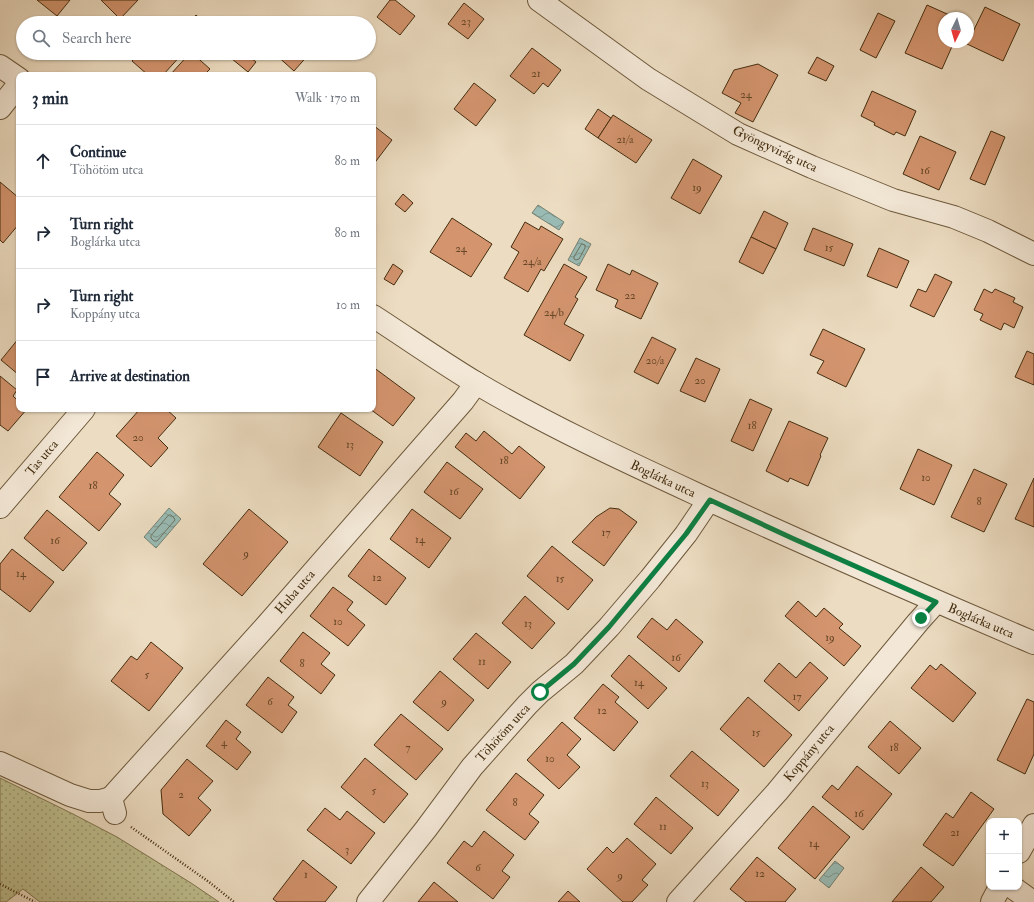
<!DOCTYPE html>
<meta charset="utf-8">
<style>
:root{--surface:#fff;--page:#f2f2f3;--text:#1f2937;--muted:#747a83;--line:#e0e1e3}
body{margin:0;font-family:"IM FELL Double Pica",serif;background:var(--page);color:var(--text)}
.controls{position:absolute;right:12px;bottom:12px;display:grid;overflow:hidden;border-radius:8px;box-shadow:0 1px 3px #0004}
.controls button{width:36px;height:36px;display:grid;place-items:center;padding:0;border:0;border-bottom:1px solid var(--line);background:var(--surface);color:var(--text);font:20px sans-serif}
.compass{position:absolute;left:938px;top:12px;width:36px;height:36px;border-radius:50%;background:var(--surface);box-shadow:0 1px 3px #0004;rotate:185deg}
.stop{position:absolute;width:12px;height:12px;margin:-9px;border:3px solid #0b8043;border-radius:50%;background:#fff}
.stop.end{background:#0b8043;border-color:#fff;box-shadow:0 1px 4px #0008}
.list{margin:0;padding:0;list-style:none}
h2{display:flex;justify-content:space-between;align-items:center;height:52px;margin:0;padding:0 16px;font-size:17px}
h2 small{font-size:13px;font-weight:400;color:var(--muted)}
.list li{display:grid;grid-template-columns:26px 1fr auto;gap:12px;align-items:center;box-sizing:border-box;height:72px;padding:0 16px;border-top:1px solid var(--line)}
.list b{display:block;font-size:15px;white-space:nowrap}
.list p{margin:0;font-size:13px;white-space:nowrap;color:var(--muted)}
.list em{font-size:13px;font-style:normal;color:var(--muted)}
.icon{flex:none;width:22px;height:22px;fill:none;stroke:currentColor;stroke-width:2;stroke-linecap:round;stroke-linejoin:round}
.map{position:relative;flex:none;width:1034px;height:902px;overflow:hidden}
.search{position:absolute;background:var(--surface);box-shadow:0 1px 3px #0004;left:16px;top:16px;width:360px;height:44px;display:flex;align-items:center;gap:10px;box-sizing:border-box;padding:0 14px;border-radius:22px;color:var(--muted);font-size:15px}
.panel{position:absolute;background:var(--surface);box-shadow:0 1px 3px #0004;left:16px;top:72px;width:360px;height:340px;border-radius:8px}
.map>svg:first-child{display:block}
.grass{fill:url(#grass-dots);stroke:#81764e}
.water{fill:url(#water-waves);stroke:#778272}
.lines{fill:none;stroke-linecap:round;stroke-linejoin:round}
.shore{stroke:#6e7462;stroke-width:1}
.building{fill:#d3946e;stroke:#442d0f}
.street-casing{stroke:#6e593c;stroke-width:24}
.path{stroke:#442d0f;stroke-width:2.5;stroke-dasharray:1 2;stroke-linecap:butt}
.street{stroke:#f3e8d7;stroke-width:22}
.route{stroke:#0b8043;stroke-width:5}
.labels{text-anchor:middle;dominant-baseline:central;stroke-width:3;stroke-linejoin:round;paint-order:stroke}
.number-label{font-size:11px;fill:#684727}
.street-label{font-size:13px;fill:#442d0f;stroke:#f3e8d7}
</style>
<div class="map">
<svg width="1034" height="902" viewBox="0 0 1034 902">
<defs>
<pattern id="grass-dots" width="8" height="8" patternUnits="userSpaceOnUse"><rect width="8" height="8" fill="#bebe8e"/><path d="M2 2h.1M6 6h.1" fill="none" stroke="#9c9b72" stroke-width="1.8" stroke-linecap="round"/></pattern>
<pattern id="water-waves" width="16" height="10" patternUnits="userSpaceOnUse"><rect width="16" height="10" fill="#99bbb4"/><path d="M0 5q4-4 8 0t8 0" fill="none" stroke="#7e9891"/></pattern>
</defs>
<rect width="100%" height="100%" fill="#ecdcc1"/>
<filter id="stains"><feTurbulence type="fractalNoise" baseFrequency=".005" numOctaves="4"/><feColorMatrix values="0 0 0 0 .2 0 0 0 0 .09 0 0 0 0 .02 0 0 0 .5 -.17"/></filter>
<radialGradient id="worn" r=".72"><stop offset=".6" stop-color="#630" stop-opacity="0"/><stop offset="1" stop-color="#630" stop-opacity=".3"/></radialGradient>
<polygon class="grass" points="0,778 73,814 117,837 191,883 219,902 40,902 23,889 6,902 0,902"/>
<g class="water">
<polygon points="538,205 564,222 559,230 532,213"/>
<polygon points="580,238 591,244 579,266 568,260"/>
<polygon points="169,508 181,519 156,548 144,537"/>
<polygon points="835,861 844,868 829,888 819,880"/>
</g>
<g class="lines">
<g class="shore">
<polygon points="582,244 585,245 585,248 579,259 576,260 574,259 574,257"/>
<polygon points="169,515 171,515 174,518 175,520 157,541 154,541 151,538 151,536"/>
</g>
</g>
<g class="building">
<polygon points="37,0 70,0 57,16"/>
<polygon points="101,0 138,0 120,19"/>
<polygon points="390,0 395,0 415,16 400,35 377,17"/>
<polygon points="464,3 484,19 468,39 448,24"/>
<polygon points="927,5 956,18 944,18 944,42 954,42 942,69 905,53"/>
<polygon points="985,7 1020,24 1003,61 967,44"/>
<polygon points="878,13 895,21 876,58 860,50"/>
<polygon points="196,15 205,23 188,23"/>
<polygon points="532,48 561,70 548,87 543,83 534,94 510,76"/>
<polygon points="139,53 183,53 163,75 148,75 132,61"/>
<polygon points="190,53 192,53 210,69 204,75 170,75"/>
<polygon points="226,53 245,53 256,62 248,72 226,54"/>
<polygon points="276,53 310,53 294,71 275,54"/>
<polygon points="817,57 834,66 826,81 808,73"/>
<polygon points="758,64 778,75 753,122 735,113 741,103 722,93 734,70"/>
<polygon points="474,83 496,100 476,126 454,109"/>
<polygon points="872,91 916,111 905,136 896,132 894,135 874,125 875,123 861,116"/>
<polygon points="598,109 611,118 598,138 585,129"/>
<polygon points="613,115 652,140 636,163 598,138"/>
<polygon points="373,125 392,140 373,165"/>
<polygon points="991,131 1005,137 985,185 970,179"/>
<polygon points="920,136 956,152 939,190 903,174"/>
<polygon points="693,159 722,176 700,214 671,198"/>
<polygon points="0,182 19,198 19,224 3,243 0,240"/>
<polygon points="403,194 413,203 405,212 395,204"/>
<polygon points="764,211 788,223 776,249 751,237"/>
<polygon points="452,218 492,244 471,277 430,252"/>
<polygon points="525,222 539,230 541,226 563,239 544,271 541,269 528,292 504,278 519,252 511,247"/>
<polygon points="813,228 853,244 844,266 804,250"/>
<polygon points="751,237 776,249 763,274 739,262"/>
<polygon points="879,248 909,261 897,288 867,276"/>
<polygon points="393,264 403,271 394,285 384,279"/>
<polygon points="564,264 587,277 575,297 578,299 564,324 584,335 570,361 524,335"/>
<polygon points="608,264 630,275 632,270 658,283 641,319 615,307 618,300 596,290"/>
<polygon points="935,274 952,282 934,317 910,306 918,289 926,292"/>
<polygon points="984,289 992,293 995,289 1015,298 1013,302 1023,307 1014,328 1004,323 1001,330 980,320 983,314 974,310"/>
<polygon points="823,329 865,349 846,387 817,373 824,361 810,355"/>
<polygon points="652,337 676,349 658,384 634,372"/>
<polygon points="19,338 19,375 1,360"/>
<polygon points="1027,351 1034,354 1034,385 1015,377"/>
<polygon points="696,358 720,369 705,402 680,391"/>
<polygon points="373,367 415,398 393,426 370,409 373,409"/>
<polygon points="0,376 17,390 13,396 19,402 19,409 27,409 8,431 0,425"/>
<polygon points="750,399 772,409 753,451 731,441"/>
<polygon points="140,409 166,409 176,418 158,438 168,448 151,467 116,436"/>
<polygon points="341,413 383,442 360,476 318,447"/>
<polygon points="789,421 828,438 820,455 821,456 808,486 790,478 788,482 766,471"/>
<polygon points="484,431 512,454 519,446 545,467 520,499 455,447 466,433 476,441"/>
<polygon points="918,449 952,465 934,505 900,489"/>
<polygon points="97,452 124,475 109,494 121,504 99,531 59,497"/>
<polygon points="447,462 483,489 460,519 424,492"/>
<polygon points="974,469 1007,484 984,532 951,517"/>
<polygon points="1034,478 1034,527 1015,519"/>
<polygon points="610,508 619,509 637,522 604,566 572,542 596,517"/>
<polygon points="249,509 288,542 242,596 203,564"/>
<polygon points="412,509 451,538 429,568 390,539"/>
<polygon points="47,510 87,543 63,571 24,538"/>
<polygon points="552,546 593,580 568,610 527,576"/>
<polygon points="12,549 54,582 30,612 0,589 0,564"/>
<polygon points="369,549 406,578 386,605 348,576"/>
<polygon points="333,587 353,602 347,610 365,625 348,646 310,616"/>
<polygon points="525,596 555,623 532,649 502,623"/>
<polygon points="798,601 816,617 824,608 843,624 839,628 861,646 844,666 785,616"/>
<polygon points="652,618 667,630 676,619 703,642 679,672 637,637"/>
<polygon points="303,632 330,653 321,664 335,675 321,694 280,661"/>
<polygon points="476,633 511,662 488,689 453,659"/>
<polygon points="151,642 183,668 149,711 111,681 131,656 137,660"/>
<polygon points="629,655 667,688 648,709 611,676"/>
<polygon points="810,662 828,678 799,711 764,681 779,663 796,678"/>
<polygon points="941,664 976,693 953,722 911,688 930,665 936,670"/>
<polygon points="440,671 474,700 448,731 413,702"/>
<polygon points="268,677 294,697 288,705 297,712 282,733 246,705"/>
<polygon points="603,684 619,697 615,702 638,722 614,751 574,718"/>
<polygon points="748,697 792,735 764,767 720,729"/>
<polygon points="1027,699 1034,702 1034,754 1025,774 997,760"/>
<polygon points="401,714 443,749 416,780 374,745"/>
<polygon points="226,720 241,732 236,739 251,752 237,770 206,746"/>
<polygon points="890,721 921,748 899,774 868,747"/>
<polygon points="562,722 581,739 567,755 580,767 559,789 527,760"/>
<polygon points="692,751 739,790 718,816 670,776"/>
<polygon points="365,758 408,794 384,823 341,787"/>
<polygon points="187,759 213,781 198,798 211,810 189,836 163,814 161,790"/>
<polygon points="857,766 892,794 863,830 822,797 832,785 838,790"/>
<polygon points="516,773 544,795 529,814 539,822 525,840 486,810"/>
<polygon points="971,792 994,809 953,866 923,845 946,813 953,818"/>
<polygon points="656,797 693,828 671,854 634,824"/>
<polygon points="813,806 850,837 815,879 778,848"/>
<polygon points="325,808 340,820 347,811 375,833 351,864 307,830"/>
<polygon points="484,831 514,855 502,871 510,877 493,899 447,863 464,841 472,847"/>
<polygon points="627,838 656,864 642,880 648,885 632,902 623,902 587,869 607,847 613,853"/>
<polygon points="757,857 796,889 785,902 746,902 730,889"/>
<polygon points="303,860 337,887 325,902 277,902 273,899"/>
<polygon points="921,867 944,887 931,902 892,902"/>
<polygon points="434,882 458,902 418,902"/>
<polygon points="568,891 580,902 558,902"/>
</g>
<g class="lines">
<defs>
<g id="street">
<polyline points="539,0 648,79 738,134 812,167 893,200 954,217 988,231 1034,254"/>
<polyline points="0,66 19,79"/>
<polyline points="0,108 19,84"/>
<path d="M373,316C407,338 441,362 476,383C554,429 636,466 718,504C823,552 928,598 1034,643"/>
<polyline points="0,507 84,409"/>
<polyline points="0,763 70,795 89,801 100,801 111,798 115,813"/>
<polyline points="111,798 266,626 463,401 476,383"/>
<polyline points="1019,852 1034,825"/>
<polyline points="1012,887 1033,902"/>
<polyline points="368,902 426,829 472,767 527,705 540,692 574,664 609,627 650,579 686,534 709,500"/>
<polyline points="678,902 777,792 918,622 936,602"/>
<polyline points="992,902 1000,887"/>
</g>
</defs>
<use href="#street" class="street-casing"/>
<g class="path">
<polyline points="131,827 209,882 234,902"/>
<polyline points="0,884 35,902"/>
</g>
<use href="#street" class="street"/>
</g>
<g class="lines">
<polyline class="route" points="540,692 574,664 609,627 686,534 710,500 794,539 936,602 921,618"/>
</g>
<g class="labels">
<g class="number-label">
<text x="466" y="21">23</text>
<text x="536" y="73">21</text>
<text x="746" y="94">24</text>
<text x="625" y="139">21/a</text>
<text x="925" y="170">16</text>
<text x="697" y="187">19</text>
<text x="829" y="247">15</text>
<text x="461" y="248">24</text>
<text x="532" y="261">24/a</text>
<text x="630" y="295">22</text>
<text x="554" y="312">24/b</text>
<text x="655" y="360">20/a</text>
<text x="700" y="380">20</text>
<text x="752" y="425">18</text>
<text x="138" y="437">20</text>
<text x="350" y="444">13</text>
<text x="504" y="460">18</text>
<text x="926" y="477">10</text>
<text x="93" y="485">18</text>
<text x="454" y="491">16</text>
<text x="979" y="501">8</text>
<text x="606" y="532">17</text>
<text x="420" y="539">14</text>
<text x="55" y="540">16</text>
<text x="246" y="553">9</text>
<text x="21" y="573">14</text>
<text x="377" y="577">12</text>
<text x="560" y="578">15</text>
<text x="338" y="621">10</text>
<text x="528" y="623">13</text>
<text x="830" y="637">19</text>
<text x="676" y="657">16</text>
<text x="482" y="661">11</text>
<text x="302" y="663">8</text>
<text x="147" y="674">5</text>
<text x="639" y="682">14</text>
<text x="797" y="696">17</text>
<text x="270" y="701">6</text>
<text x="444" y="701">9</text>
<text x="602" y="710">12</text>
<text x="756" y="732">15</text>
<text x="224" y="742">4</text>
<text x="408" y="747">7</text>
<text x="894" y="747">18</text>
<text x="550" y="758">10</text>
<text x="705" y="783">13</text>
<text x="374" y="790">5</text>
<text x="181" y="794">2</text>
<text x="515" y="802">8</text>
<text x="859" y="813">16</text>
<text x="663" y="826">11</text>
<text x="955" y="832">21</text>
<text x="814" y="843">14</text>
<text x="347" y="849">3</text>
<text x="478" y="867">6</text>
<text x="760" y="873">12</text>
<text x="306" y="874">1</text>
<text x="620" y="875">9</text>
</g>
<g class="street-label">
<text transform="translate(775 149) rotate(25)">Gyöngyvirág utca</text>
<text transform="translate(42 458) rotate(-50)">Tas utca</text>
<text transform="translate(663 479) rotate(25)">Boglárka utca</text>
<text transform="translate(295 592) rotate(-49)">Huba utca</text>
<text transform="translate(981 621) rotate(23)">Boglárka utca</text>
<text transform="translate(503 733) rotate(-48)">Töhötöm utca</text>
<text transform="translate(809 753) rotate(-50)">Koppány utca</text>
</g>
</g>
<rect width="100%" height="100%" filter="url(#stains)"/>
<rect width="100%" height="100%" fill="url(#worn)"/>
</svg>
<div class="controls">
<button>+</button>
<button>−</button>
</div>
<svg class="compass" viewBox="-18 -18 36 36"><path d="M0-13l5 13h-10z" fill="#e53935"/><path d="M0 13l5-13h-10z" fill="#747a83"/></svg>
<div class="stop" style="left:540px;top:692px"></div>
<div class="stop end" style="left:921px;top:618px"></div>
<div class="search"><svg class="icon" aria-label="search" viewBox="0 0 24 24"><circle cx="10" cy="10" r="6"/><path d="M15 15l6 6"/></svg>Search here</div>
<section class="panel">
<h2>3 min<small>Walk · 170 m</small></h2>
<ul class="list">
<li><svg class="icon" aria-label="ahead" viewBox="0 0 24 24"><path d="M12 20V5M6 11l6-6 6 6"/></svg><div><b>Continue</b><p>Töhötöm utca</p></div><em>80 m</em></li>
<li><svg class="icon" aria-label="right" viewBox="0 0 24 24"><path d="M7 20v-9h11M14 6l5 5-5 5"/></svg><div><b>Turn right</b><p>Boglárka utca</p></div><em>80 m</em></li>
<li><svg class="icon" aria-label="right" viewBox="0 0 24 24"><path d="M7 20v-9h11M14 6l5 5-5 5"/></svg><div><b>Turn right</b><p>Koppány utca</p></div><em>10 m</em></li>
<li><svg class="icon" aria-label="arrive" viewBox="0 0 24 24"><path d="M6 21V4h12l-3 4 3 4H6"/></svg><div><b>Arrive at destination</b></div></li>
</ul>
</section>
</div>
